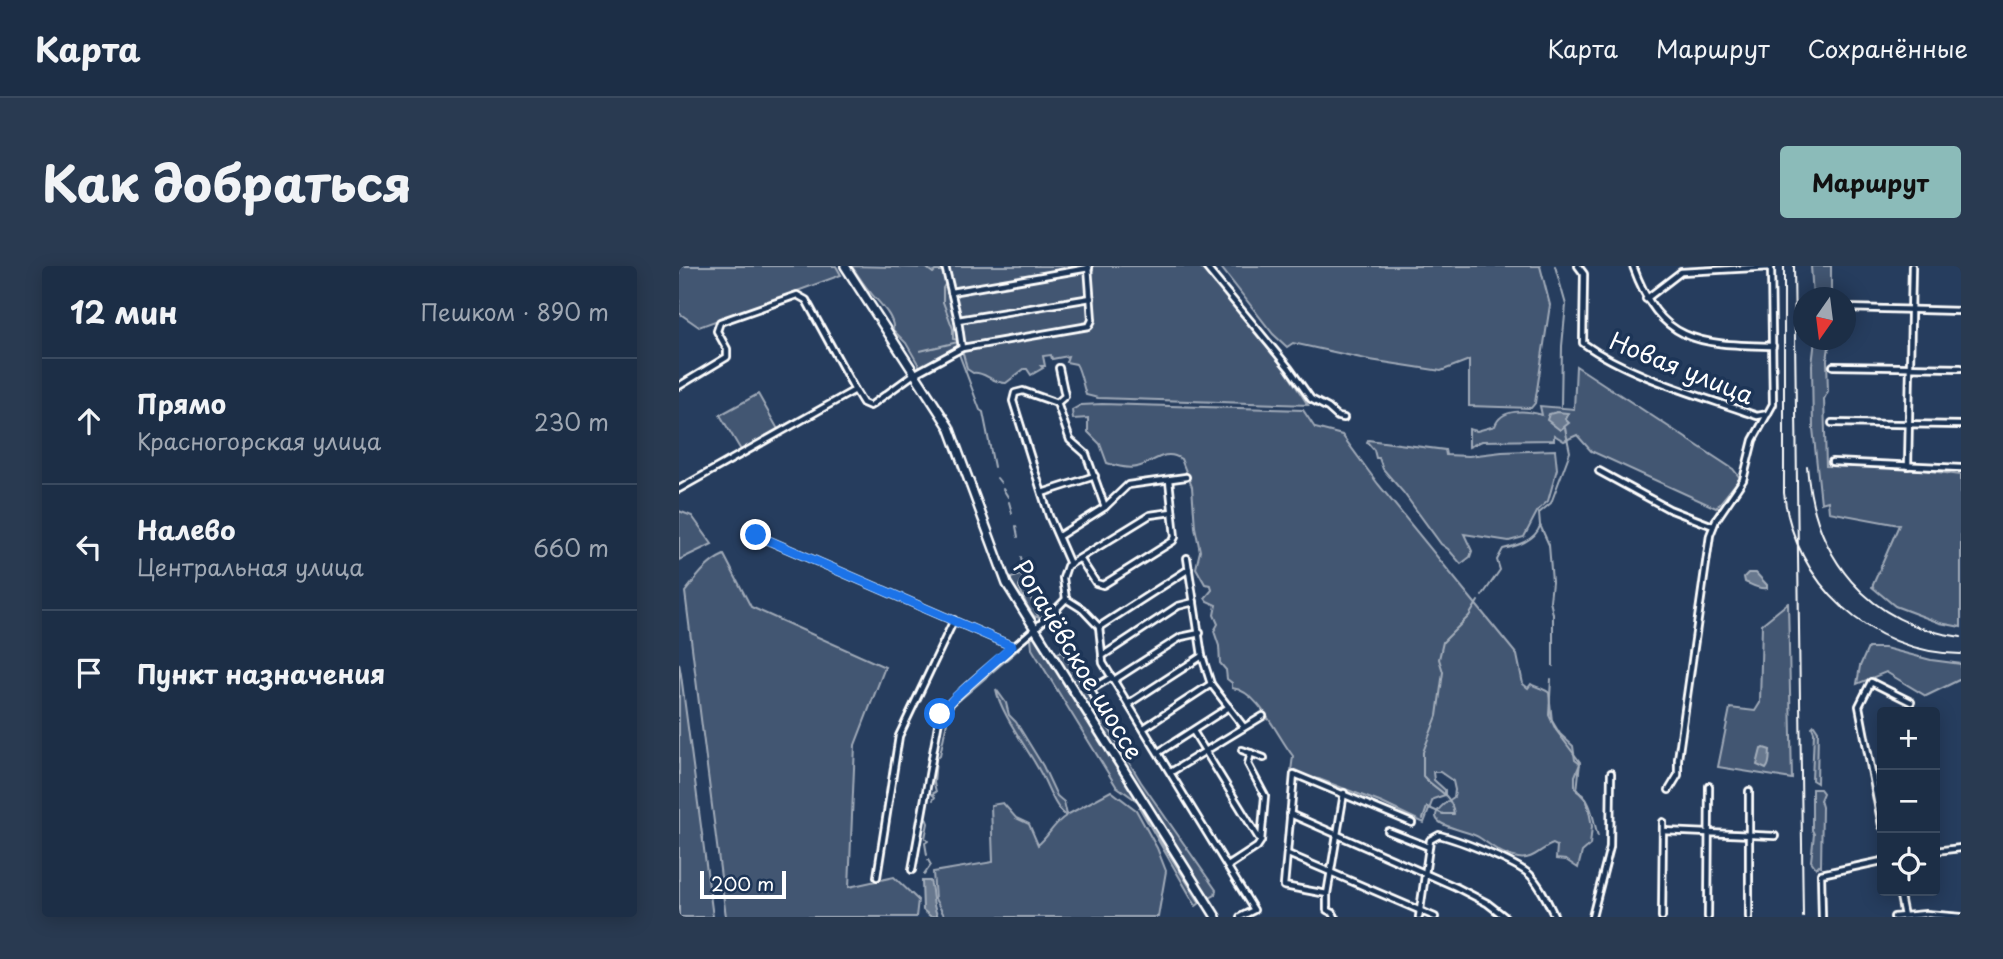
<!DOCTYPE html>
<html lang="ru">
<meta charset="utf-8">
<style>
:root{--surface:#1c2e46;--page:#293a51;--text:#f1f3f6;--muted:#a0a8b3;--line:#3a4a5f;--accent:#8bbbb9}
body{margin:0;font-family:"Playpen Sans",sans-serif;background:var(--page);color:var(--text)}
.controls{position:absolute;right:21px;bottom:21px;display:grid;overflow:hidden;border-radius:7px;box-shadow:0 4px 18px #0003}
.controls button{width:63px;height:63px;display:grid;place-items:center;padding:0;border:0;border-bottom:2px solid var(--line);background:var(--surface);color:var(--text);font:35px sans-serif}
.compass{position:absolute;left:1114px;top:21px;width:63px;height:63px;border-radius:50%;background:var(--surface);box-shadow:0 4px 18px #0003;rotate:194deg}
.scale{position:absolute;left:21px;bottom:18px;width:86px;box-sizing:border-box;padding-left:7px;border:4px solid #fff;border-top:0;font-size:19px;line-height:24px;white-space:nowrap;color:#fff;-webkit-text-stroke:5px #1d3557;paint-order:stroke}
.stop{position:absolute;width:21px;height:21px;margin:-16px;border:5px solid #1a73e8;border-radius:50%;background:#fff}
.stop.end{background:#1a73e8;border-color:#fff;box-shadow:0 2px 7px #0008}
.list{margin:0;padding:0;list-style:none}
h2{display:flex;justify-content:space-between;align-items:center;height:91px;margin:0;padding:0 28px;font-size:30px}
h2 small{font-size:23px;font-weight:400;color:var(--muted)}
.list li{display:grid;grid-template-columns:46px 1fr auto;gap:21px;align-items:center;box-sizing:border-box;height:126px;padding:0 28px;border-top:2px solid var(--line)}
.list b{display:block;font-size:26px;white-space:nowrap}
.list p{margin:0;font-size:23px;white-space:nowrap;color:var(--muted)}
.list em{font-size:23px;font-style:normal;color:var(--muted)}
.icon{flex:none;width:38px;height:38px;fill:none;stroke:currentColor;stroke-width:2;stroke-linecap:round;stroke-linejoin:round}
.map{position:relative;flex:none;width:1282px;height:651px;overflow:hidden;border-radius:7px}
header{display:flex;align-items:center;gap:42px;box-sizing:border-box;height:98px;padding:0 35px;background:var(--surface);border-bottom:2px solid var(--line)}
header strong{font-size:33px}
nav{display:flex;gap:38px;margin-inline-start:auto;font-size:24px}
.intro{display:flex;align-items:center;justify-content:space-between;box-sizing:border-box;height:168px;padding:0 42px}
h1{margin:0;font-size:49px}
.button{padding:18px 32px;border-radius:7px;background:var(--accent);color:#111;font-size:24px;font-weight:700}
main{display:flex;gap:42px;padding:0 42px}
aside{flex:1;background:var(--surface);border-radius:7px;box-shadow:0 4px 18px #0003}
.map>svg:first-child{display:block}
.green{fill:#425672;stroke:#a0aab8;stroke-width:2}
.water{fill:#67788e;stroke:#a4aebb;stroke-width:2}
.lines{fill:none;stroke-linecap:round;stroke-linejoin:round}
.stream{stroke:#a4aebb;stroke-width:2}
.minor-casing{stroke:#fff;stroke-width:10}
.major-casing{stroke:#fff;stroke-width:12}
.minor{stroke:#1d3557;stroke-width:4.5}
.major{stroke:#1d3557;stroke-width:7}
.rail{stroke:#fff;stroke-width:2}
.route{stroke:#1a73e8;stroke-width:9}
.labels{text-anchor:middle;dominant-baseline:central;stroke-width:7;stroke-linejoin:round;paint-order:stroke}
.street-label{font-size:24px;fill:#fff;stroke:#1d3557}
</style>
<header>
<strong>Карта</strong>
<nav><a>Карта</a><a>Маршрут</a><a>Сохранённые</a></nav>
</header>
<div class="intro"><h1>Как добраться</h1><a class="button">Маршрут</a></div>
<main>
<aside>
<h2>12 мин<small>Пешком · 890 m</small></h2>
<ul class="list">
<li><svg class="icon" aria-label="ahead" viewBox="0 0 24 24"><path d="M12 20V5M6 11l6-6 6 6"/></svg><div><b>Прямо</b><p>Красногорская улица</p></div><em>230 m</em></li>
<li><svg class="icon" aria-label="left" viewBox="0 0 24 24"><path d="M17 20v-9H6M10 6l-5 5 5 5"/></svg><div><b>Налево</b><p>Центральная улица</p></div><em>660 m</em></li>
<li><svg class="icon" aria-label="arrive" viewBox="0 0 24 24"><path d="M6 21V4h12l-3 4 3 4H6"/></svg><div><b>Пункт назначения</b></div></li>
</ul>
</aside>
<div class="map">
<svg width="1282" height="651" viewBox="0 0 1282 651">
<rect width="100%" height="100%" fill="#263d5e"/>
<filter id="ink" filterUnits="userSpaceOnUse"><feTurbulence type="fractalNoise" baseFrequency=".0143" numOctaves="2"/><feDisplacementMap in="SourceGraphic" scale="14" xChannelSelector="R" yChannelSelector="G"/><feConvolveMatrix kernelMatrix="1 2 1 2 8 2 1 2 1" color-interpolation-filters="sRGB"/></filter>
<g filter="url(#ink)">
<g class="green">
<polygon points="0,0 157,0 162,9 20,61 0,47"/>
<path d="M172,0L255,2L261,0L265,4V0H523L607,105L629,139L419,132L407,129C404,120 401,103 397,98L387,96L389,90L373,93L372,89L364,90L366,100H362L364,102L352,109L348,103H345L327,117C313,117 305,105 294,107L288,103L283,84L242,103L227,77L214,64C216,51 200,37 192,27C184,19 179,8 172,0Z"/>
<polygon points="541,0 861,0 871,39 856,137 852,142 790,140 790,94 762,105 691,94 614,77 608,81 594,68"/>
<polygon points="1132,0 1152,0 1152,31 1134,31"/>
<polygon points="1136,74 1151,74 1148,94 1149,125 1145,133 1147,200 1228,202 1282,209 1282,361 1261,357 1216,340 1193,321 1220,259 1150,246 1149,235 1142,237 1134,162 1133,99"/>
<path d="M897,100L1054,203L1061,212L1037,242L912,185L898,169L885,175L875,169V174L803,175L790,181V163L798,165L816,160C822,142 847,144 863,149L861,140L895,143Z"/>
<polygon points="79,128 100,165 63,186 41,149"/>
<path d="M423,138L624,144L636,162L663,169L699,218L838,389L844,418L849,422L852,418C858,422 867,423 870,427L873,455L881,468L894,480L896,494L901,498L896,510V522L908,535L913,560L911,579L903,586L899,602L887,594L877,593L878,580L874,578C862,582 854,595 839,592C824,590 813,580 801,572C786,561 728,561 775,531L776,524L774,515L761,506H754L755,514L766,524V529L754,533L745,557L703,537L640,513L615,510L612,505L614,490C598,470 580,425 553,422V417L548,413L547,404L541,397L540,380L535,365L539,358L535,349L537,339L528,335L526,332L533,324L532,319L526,318L517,302L521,285L516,261L513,221L502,193C485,181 472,199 458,201C449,203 437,200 428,197L421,178L409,166V152L394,153L393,144L402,139Z"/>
<polygon points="689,174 766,184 767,189 790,190 823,186 876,184 878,203 869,235 859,244 845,271 830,275 785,268 793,285 791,291 782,298 769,283 762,278 724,226 704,203 700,192 697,192 695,184 688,176"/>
<polygon points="0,245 13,250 33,278 0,294"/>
<path d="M45,289L72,341L206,401L176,479L170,621L215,611L239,634L237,651H47L6,326C18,311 27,297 45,289Z"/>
<path d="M341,309L350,315C349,328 353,339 360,352L355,350L331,314L332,312Z"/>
<polygon points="1109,337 1113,513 1039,501 1051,442 1076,445 1081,437 1083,358"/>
<polygon points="352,371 355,371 458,535 437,520 353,383"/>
<polygon points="1189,382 1206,382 1252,394 1282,398 1282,413 1247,430 1207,406 1178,418 1181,400"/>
<polygon points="383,385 462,516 537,624 536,629 529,633 377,388"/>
<polygon points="0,397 2,409 34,651 0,651"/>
<path d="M317,423L327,437L330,449L337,456L364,500L378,530L385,536L388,549L432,525L457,544L478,582L487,605L479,651H266L256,633L254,606L314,596L312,539L324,537L337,552L350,558L359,579C370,570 375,557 387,550C374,539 369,519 360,504C348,482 321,446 317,423Z"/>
<polygon points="1135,459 1139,465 1138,517 1133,514 1135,466 1133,461"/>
<polygon points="1133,523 1141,523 1144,527 1141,534 1143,541 1142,600 1140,599 1137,602 1132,595 1135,568 1133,564"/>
<polygon points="460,541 521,637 517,640"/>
</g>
<g class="water">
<polygon points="878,146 889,147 886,153 890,157 881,164 868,154 870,148"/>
<path d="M1069,307H1077L1088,319V322C1080,324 1071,318 1066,316L1065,311Z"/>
<path d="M1085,482L1091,484C1090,490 1092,498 1087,503L1078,499L1082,483Z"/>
<path d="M243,615H251C255,628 252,637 259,651L251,650L244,644Z"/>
</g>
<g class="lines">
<g class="stream">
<polyline points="245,0 254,7 256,5 264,5 267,17 264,22 264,36 274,63 274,73 279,74 280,81"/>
<polyline points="876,0 887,39 883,80 882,140"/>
<polyline points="241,85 279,76"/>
<polyline points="280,88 301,144 304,146 315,201"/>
<polyline points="318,212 322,217"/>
<polyline points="324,223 329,231"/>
<polyline points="330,236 333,247"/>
<polyline points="337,260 339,271"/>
<path d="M342,291L345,308L340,321C344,329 349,346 356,352"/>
<path d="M803,330L821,304L818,294L824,283C837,280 856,275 861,260"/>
<polyline points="874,400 874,348 871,335 873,316 870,279 861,259 860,247 872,237 891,186 886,162"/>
<path d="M872,413L870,449L877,464L901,496L898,525C913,532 914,555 919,570"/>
<polyline points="254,534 256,531 253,528 257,526 255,517 257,493 261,489 270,446 275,439 340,383"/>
<polyline points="247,552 249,557 246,572 249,575 246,577 248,589"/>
<path d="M744,553L748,541L764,548H775C772,526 757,525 744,510V486L758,450L764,406L760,393L764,376L790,350L799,335"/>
<polyline points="245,609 252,599 249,594"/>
</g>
<defs>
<g id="minor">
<polyline points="266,0 279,54 283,82"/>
<polyline points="526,0 610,102 632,133 649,142 659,151 665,152"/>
<path d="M899,0L905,8L904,77C951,111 1023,130 1078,150L1089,148"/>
<path d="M954,0C982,78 1019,78 1094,80"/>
<polyline points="272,26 410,2"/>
<polyline points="967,33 1002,6 1092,1 1094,138 1074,174 1064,214 1037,254 1031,269 999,493 999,509 990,524"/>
<polyline points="1167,42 1282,45"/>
<polyline points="279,54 412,32"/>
<polyline points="1154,100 1282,102"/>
<polyline points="0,120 48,91 48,83 38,65 41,56 118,29 127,34 176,124"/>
<polyline points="378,137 386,130 380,102"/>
<polyline points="1153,157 1282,159"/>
<polyline points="1153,196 1282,202"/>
<polyline points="1229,200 1233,0"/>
<polyline points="920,205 990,243 1034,260"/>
<polyline points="0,223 176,124 184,137 191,140 235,108 283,82 410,60 413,54 409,0"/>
<polyline points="363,227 416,210"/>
<polyline points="77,269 333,380"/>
<polyline points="380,270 426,241 449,219 507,211"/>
<polyline points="508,292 523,390 532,418 565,461"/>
<polyline points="402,294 417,317 424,319 494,275 496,271 490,214"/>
<polyline points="391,298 370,250 334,135 336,127 344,125 378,137 391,174 407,188 426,241"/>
<polyline points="387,333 403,343 420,361 424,397 575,644 561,651"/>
<polyline points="420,361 510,303"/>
<polyline points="387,384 426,448"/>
<polyline points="423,390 499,340 515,336"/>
<polyline points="435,414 502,371 521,367"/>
<polyline points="411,424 433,411"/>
<polyline points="449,438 523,390"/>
<polyline points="465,462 532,418"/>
<polyline points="514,465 581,574"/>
<polyline points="563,484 585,492"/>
<polyline points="480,486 550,441"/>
<polyline points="492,506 584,450"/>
<polyline points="1070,525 1070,651"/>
<polyline points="611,548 777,621 808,637 826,651"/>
<polyline points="1203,560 1180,440 1192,416 1232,436"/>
<polyline points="709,565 750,581"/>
<polyline points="984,565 1096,570"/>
<polyline points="1256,585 1282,582"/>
<polyline points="609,588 756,651"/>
<polyline points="549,600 578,581 582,575 586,530 569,498 572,487"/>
<path d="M233,604L261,448C299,405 349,374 387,333L384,312L388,300L471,249L493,246"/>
<polyline points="198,611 220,470 275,354"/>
<polyline points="1220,625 1225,650"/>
<polyline points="648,628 605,620 615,508 733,557"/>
<polyline points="656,651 654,647 648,644 648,628 665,527"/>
<path d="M740,651L751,574L760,569C780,574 837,596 851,609C862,620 869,637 876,651"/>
<polyline points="913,651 931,581 932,507"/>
<polyline points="983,651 984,556"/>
<polyline points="1029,651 1030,520"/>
<polyline points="1143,651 1142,608 1203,595"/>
<polyline points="1215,651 1247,648 1282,651"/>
</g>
<polyline id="major" points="166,0 270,161 328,318 537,651"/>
</defs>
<use href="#minor" class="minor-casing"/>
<use href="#major" class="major-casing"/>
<use href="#minor" class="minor"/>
<use href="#major" class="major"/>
<g class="rail">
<path d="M1105,0V227C1115,317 1191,387 1282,388"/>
<polyline points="1115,0 1124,651"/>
<path d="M1128,200C1135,291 1188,359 1282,371"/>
</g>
</g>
</g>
<g class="lines" filter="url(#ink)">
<polyline class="route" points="77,269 333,380 276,431 261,448"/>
</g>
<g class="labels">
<g class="street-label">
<text transform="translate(1003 101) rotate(22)">Новая улица</text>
<text transform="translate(400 393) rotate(59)">Рогачёвское шоссе</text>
</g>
</g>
</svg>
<div class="controls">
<button>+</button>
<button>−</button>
<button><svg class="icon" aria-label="locate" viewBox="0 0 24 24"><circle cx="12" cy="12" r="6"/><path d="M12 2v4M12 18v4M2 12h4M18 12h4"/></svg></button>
</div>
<svg class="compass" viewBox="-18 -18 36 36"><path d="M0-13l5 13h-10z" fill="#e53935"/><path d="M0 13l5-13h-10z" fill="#a0a8b3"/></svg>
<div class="scale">200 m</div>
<div class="stop" style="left:261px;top:448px"></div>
<div class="stop end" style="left:77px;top:269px"></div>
</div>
</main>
